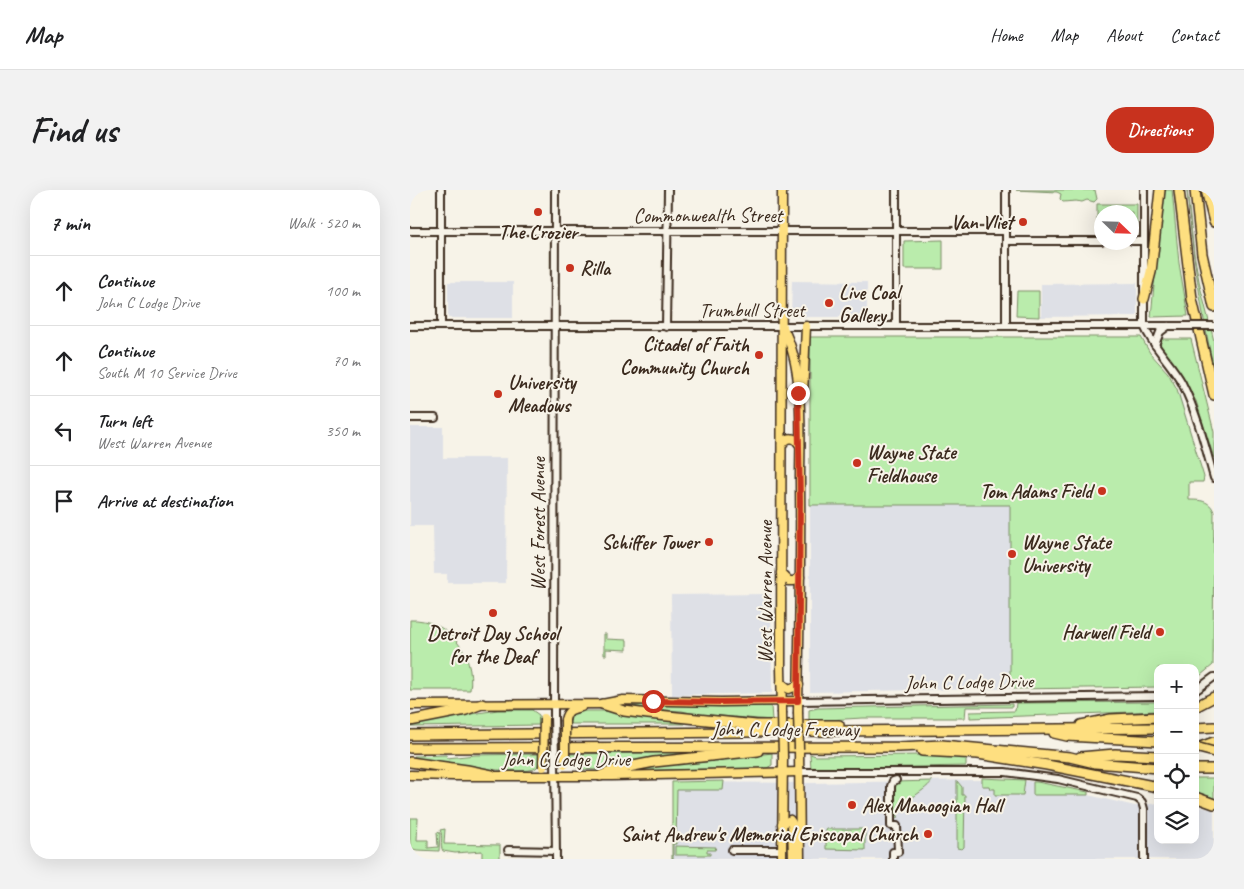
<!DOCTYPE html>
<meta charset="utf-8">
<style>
:root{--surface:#fff;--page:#f2f2f2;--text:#202124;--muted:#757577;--line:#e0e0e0;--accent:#c8321e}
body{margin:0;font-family:Caveat,sans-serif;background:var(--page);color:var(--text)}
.controls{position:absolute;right:15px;bottom:15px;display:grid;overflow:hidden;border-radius:10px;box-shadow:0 5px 20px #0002}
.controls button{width:45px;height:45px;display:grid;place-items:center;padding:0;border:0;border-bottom:1px solid var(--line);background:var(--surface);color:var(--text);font:25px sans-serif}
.compass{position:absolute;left:684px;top:15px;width:45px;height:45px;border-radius:50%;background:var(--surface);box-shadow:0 5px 20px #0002;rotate:113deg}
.stop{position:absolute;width:15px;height:15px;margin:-11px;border:4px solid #c8321e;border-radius:50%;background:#fff}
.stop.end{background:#c8321e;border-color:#fff;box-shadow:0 1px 5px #0008}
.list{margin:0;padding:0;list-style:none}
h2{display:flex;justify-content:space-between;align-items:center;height:65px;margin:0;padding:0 20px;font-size:21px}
h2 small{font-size:16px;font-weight:400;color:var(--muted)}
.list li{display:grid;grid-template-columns:32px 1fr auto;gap:15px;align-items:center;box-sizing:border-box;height:70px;padding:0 20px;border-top:1px solid var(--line)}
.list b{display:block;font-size:19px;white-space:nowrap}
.list p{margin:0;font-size:16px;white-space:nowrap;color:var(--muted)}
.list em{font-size:16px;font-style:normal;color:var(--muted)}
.icon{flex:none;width:28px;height:28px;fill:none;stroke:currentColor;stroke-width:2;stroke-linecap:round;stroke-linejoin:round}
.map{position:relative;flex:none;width:804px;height:669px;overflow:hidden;border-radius:20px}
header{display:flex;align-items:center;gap:30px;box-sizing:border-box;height:70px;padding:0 25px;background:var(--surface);border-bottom:1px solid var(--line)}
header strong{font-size:24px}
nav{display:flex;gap:28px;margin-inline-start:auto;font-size:18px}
.intro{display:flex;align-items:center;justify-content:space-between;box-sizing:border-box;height:120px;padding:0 30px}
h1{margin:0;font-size:35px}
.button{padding:12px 22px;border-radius:20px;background:var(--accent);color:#fff;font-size:18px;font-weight:700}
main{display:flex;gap:30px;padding:0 30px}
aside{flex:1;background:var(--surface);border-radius:20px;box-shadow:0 5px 20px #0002}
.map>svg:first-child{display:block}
.built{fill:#dee0e6}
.green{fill:#baecac;stroke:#7a8b65}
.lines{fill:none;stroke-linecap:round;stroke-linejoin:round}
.minor-casing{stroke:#3b2a1e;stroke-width:10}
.major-casing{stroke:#3b2a1e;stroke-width:11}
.highway-casing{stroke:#3b2a1e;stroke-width:12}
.minor{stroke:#f7f3e8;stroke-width:6}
.major{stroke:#fedf80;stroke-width:8}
.highway{stroke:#fedf80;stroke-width:9}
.minor-bridge-casing{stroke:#3b2a1e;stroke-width:10;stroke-linecap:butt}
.major-bridge-casing{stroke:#3b2a1e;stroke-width:11;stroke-linecap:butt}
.highway-bridge-casing{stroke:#3b2a1e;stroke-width:12;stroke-linecap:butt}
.minor-bridge{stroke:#f7f3e8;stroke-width:6}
.major-bridge{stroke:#fedf80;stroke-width:8}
.highway-bridge{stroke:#fedf80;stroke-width:9}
.route{stroke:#c8321e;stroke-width:6}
.poi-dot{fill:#c8321e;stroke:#f7f3e8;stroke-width:2}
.labels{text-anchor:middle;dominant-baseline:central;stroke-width:4;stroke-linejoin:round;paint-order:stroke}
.street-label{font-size:20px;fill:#3b2a1e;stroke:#f7f3e8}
.poi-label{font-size:20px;font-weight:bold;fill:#3b2a1e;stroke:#f7f3e8;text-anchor:end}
</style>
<header>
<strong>Map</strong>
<nav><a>Home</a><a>Map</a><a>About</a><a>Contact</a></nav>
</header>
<div class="intro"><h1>Find us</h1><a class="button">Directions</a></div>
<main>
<aside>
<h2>7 min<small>Walk · 520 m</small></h2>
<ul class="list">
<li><svg class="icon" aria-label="ahead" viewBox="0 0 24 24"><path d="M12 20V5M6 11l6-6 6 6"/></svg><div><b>Continue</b><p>John C Lodge Drive</p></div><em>100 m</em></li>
<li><svg class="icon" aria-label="ahead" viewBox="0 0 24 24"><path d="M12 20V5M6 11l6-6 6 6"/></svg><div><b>Continue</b><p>South M 10 Service Drive</p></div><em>70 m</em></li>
<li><svg class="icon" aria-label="left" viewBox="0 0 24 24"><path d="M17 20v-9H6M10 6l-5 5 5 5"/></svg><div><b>Turn left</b><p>West Warren Avenue</p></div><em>350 m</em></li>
<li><svg class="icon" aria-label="arrive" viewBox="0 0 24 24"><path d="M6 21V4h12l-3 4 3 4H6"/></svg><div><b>Arrive at destination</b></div></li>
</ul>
</aside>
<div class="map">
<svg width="804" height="669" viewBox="0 0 804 669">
<rect width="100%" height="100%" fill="#f7f3e8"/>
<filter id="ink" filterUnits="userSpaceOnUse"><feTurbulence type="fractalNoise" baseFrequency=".02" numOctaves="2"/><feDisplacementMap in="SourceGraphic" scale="10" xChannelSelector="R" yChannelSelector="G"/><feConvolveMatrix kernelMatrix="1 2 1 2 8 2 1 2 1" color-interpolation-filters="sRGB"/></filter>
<g filter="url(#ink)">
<g class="built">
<polygon points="382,91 457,92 457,127 381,127"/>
<rect x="38" y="92" width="65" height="36"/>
<polygon points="727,93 727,126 631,127 631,94"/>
<polygon points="400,147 731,147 740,163 760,187 770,205 794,287 793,292 779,292 779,310 792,310 802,316 804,322 803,475 785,490 785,478 748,478 748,496 400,502"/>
<polygon points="0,237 33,237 33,268 97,268 96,393 37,393 37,384 24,384 23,336 0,336"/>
<polygon points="361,404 362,503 262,505 261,405"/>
<polygon points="564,590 619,591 725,616 748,613 748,650 785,650 785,616 800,619 804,621 804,669 262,669 262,592 400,593"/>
</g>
<g class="green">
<polygon points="606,0 685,0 687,9 684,12 677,10 672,12 666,11 653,12 650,9 651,4 647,2"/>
<polygon points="753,0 762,0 769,73 778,126 741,127"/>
<path d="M777,0L784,64L790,96L804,151V180C791,120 782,61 777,0Z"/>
<polygon points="687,14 727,14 727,41 722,41 722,22 692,22 691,41 687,41"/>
<polygon points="533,50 533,79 494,79 494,51"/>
<polygon points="607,101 629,101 629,127 606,126"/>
<path d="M400,147H731L740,163L758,183L767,199L794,287L793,292H779V310C789,310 800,310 804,322L803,475L785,490V478H748V497L603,499V497H600V315H400Z"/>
<polygon points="749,149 781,149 804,242 804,268 786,211 763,173 748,156"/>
<path d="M0,430C37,428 66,464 60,500H0Z"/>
<polygon points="194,444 196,444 196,449 217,450 217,460 196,459 196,465 194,465"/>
<polygon points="748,512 748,521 560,528 560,522 605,521 606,513"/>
<polygon points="212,514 361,516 362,530 285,524 272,521 240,519"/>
<polygon points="602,514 602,517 556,517 555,528 453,528 399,531 399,520 408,518"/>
<polygon points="88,520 122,520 129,525 130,535 0,537 0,533"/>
<polygon points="168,521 199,521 275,531 275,534 159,534 161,524"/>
<polygon points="279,562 279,566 188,580 171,579 164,577 159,570 159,564"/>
<polygon points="362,563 362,575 357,578 215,581 286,571 286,573"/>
<path d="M130,564C130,569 130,575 126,578C114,587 24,572 6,570L4,566L36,565L37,568L65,565Z"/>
<polygon points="400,564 406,566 513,565 553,568 556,569 556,576 401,579"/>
<polygon points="572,588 615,590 613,605 585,605 585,599 580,599 579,596 572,596"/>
<polygon points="785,588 804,588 804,608 785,602"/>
<polygon points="314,591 313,600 267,600 266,654 263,654 263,669 262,669 262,592"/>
<path d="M522,591C513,604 490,610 487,628L482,629L484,592Z"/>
<polygon points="547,591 552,597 552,605 555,605 554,657 552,659 547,658"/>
<polygon points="623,592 627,592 678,602 678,605 623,605"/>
<polygon points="0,628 8,628 7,650 18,650 18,658 28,657 27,642 30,643 29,661 7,660 0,658"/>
<path d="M35,639L34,654L90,655V669H72V661L45,663L33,661C29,655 34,647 30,640Z"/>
<polygon points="416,639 455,639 455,660 416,659"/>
<polygon points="265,656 306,657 305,660 297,660 297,663 300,663 300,665 265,665"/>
</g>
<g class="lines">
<defs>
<g id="minor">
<path d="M734,0V136C743,157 761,173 772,193C787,223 795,256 804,288"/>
<polyline points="0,41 596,41"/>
<polyline points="596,51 692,51"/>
<polyline points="722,51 734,51"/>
<polyline points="0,136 771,136"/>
<polyline points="31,136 31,0"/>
<polyline points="486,136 486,0"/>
<polyline points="596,136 596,0"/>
<polyline points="256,137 258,0"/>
<polyline points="745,155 750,142 758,136"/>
<polyline points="0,228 25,228"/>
<polyline points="785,501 804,487"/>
<polyline points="388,511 748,506"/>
<polyline points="144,527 145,0"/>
<polyline points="145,566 146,669"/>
<polyline points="389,582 595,582 648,589 727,608 732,612 734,619 734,669"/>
<polyline points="98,660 146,661"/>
<polyline points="322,660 372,660"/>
<polyline points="483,669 483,662 488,662 487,636 481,636 481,596 483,591 486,590"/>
</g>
<g id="major">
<path d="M373,138C395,178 390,246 390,291C391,368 389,445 388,522"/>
<polyline points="393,205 396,136"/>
<path d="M372,255C375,250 380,246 386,250L390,255"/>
<polyline points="371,383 379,391 384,391 390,387"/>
<polyline points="371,493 379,499 389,495"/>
<polyline points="0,515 192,514 213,510 311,512 388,511"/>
<polyline points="372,522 371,478 372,0"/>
<path d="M155,530C157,520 162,519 171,517"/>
<polyline points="389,559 390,669"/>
<polyline points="0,585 43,586 202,586 389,582"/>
<polyline points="372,634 380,630 382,633 383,669"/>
<polyline points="372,669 373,567"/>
</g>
<g id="highway">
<polyline points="769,0 782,109 804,205"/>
<polyline points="785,0 792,64 804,117"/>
<polyline points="796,0 804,32"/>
<polyline points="734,109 741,82 750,0"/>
<polyline points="192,514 214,521 238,524 346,535 429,535"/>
<polyline points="785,517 804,507"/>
<polyline points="0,531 56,520 72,514"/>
<polyline points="671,535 701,529 748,527"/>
<polyline points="785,538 804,537"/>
<polyline points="644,543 657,546 748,551"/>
<polyline points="0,545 748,538"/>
<polyline points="0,558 489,557 532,555 660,567 685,573 748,578"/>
<polyline points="785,559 804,552"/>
<polyline points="512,561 568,564 637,575 748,597"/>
<polyline points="670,567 705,564 748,566"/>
<polyline points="0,572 57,580 82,585"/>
<polyline points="785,579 804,579"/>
<polyline points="190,586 208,579 244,572 348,561"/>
<polyline points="785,607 804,614"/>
</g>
</defs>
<use href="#minor" class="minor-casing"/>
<use href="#major" class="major-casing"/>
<use href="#highway" class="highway-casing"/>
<use href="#minor" class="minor"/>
<use href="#major" class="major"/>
<use href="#highway" class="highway"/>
<defs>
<g id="minor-bridge">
<polyline points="771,136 804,136"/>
<polyline points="144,527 145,566"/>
</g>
<g id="major-bridge">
<polyline points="372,522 373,567"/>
<polyline points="388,522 389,559"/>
<polyline points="155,530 155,574"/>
<polyline points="133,577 134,528"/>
</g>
<polyline id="highway-bridge" points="785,557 804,562"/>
</defs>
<use href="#minor-bridge" class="minor-bridge-casing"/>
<use href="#major-bridge" class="major-bridge-casing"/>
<use href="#highway-bridge" class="highway-bridge-casing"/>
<use href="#minor-bridge" class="minor-bridge"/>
<use href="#major-bridge" class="major-bridge"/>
<use href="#highway-bridge" class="highway-bridge"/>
</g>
</g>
<g class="lines" filter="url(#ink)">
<polyline class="route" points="243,511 311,512 388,511 390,311 388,203"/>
</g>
<g class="poi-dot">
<circle cx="128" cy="22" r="5"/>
<circle cx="613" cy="32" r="5"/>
<circle cx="160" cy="78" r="5"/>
<circle cx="419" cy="113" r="5"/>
<circle cx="349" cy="165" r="5"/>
<circle cx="88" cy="204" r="5"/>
<circle cx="447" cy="273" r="5"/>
<circle cx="692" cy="301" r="5"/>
<circle cx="299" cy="352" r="5"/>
<circle cx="602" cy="364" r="5"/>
<circle cx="83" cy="423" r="5"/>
<circle cx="750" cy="442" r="5"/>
<circle cx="442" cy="615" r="5"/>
<circle cx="518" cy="644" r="5"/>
</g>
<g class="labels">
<g class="street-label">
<text x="298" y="25">Commonwealth Street</text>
<text x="342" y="120">Trumbull Street</text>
<text transform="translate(128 334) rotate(-90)">West Forest Avenue</text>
<text transform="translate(355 402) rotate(-90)">West Warren Avenue</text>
<text transform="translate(559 492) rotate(-1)">John C Lodge Drive</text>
<text x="375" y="539">John C Lodge Freeway</text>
<text x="156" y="569">John C Lodge Drive</text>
</g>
<g class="poi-label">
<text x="603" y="32">Van Vliet</text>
<text x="128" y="42" text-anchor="middle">The Crozier</text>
<text x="170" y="78" text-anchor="start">Rilla</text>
<text x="429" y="102" text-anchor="start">Live Coal<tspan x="429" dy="23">Gallery</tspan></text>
<text x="339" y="154">Citadel of Faith<tspan x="339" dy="23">Community Church</tspan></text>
<text x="98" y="192" text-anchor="start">University<tspan x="98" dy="23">Meadows</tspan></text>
<text x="457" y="262" text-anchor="start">Wayne State<tspan x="457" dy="23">Fieldhouse</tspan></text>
<text x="682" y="301">Tom Adams Field</text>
<text x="289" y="352">Schiffer Tower</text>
<text x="612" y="352" text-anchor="start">Wayne State<tspan x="612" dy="23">University</tspan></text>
<text x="740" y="442">Harwell Field</text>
<text x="83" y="443" text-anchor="middle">Detroit Day School<tspan x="83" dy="23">for the Deaf</tspan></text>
<text x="452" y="615" text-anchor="start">Alex Manoogian Hall</text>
<text x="508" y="644">Saint Andrew's Memorial Episcopal Church</text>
</g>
</g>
</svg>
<div class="controls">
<button>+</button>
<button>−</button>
<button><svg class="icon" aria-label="locate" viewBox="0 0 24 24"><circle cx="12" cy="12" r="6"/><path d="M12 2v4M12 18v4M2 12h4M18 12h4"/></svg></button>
<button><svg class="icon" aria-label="layers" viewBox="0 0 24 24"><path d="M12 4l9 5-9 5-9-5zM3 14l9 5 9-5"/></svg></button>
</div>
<svg class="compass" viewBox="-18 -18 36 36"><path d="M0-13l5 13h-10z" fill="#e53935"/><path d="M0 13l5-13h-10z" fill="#757577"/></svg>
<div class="stop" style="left:243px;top:511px"></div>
<div class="stop end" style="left:388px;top:203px"></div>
</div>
</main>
